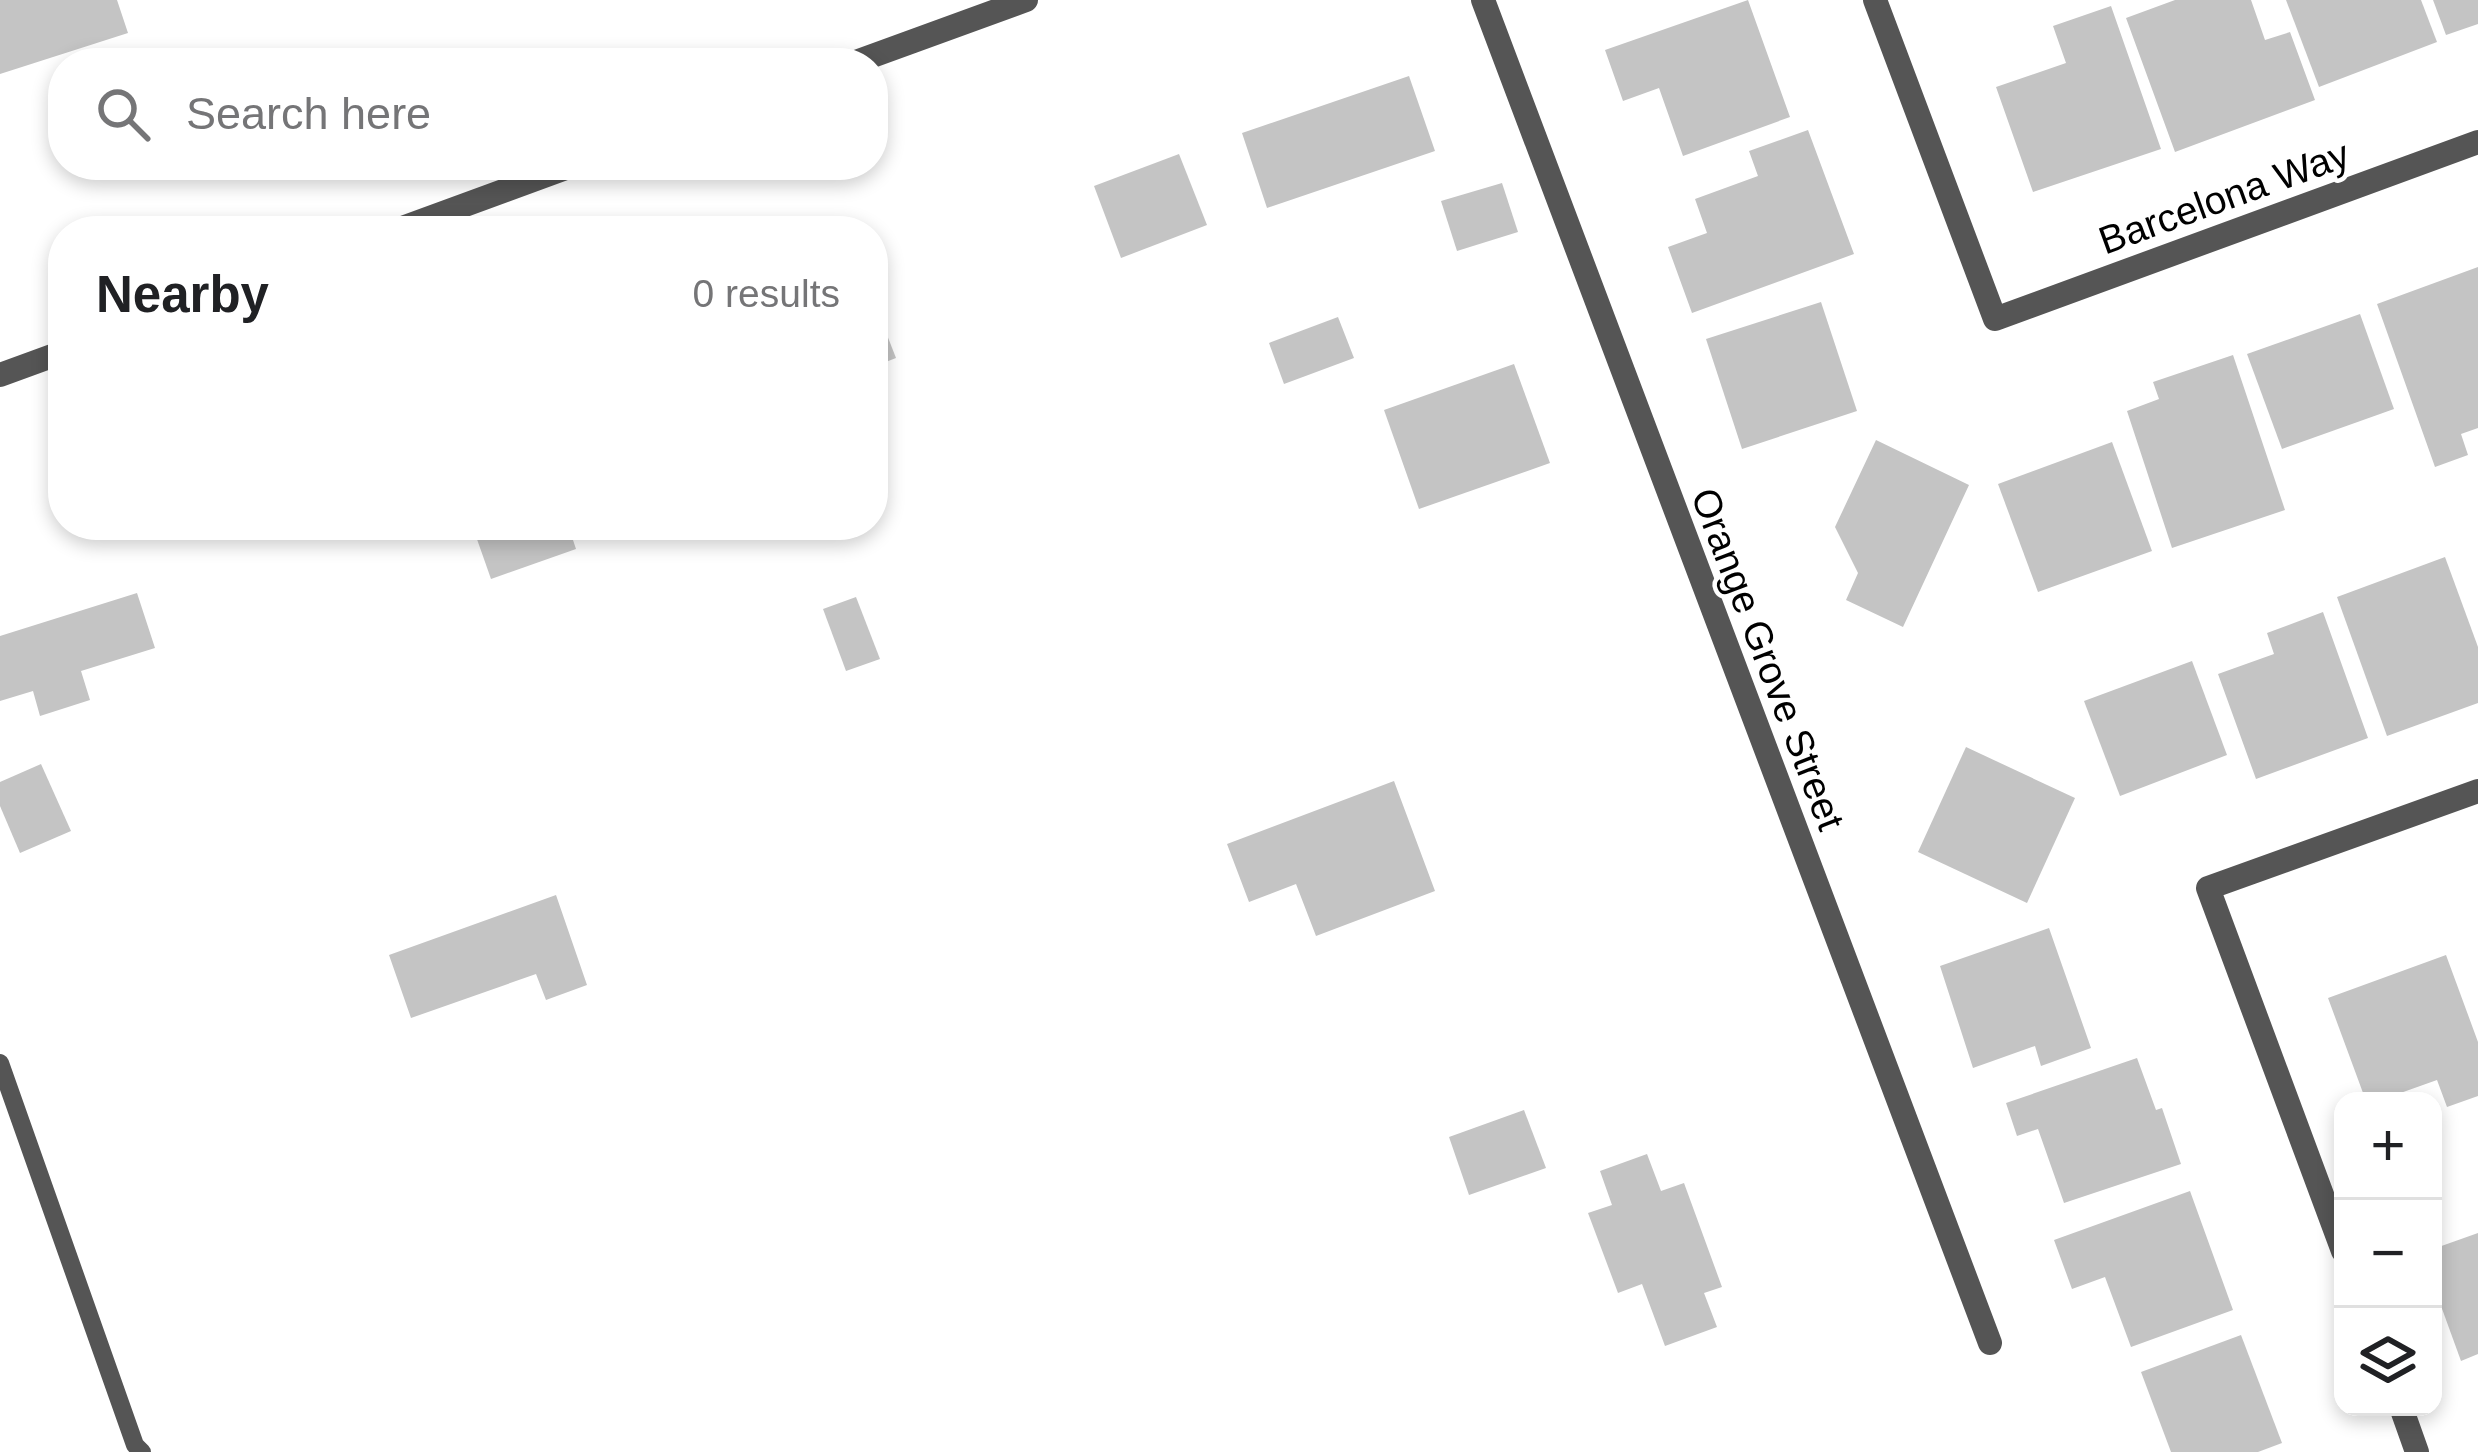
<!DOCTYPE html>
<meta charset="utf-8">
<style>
:root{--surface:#fff;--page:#f6f6f6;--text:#202124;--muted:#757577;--line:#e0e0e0}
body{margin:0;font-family:Helvetica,sans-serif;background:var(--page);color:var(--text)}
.controls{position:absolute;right:36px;bottom:36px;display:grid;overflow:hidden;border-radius:24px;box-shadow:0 6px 18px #0003}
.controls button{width:108px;height:108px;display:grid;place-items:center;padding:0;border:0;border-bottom:3px solid var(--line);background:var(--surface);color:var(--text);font:60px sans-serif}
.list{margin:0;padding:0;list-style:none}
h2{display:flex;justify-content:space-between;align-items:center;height:156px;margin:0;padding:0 48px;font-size:51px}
h2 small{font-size:39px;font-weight:400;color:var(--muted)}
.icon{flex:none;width:66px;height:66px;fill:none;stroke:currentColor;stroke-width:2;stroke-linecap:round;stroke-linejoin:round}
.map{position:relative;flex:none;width:2478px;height:1452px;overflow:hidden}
.search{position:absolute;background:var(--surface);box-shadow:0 6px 18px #0003;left:48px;top:48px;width:840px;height:132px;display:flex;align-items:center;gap:30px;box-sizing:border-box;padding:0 42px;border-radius:48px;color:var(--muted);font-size:45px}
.panel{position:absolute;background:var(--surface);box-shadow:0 6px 18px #0003;left:48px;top:216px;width:840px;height:324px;border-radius:48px}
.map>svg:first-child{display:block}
.building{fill:#c4c4c4}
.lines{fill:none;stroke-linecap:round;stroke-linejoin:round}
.service{stroke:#555;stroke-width:18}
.minor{stroke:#555;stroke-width:24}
.labels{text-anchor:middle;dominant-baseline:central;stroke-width:9;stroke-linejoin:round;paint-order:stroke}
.street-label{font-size:39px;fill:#000;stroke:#fff}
</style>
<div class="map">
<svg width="2478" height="1452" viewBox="0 0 2478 1452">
<rect width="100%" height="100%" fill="#fff"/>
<g class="building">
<polygon points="0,0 117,0 128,33 0,74"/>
<polygon points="1748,0 1790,117 1683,156 1659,88 1623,101 1605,50"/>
<polygon points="2175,0 2251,0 2265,40 2290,32 2315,100 2175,152 2126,18"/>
<polygon points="2286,0 2421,0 2437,42 2319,87"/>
<polygon points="2433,0 2478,0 2478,24 2446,35"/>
<polygon points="2111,6 2161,149 2033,192 1996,87 2066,63 2053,26"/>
<polygon points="1409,76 1435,151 1267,208 1242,133"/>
<polygon points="1808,130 1854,254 1692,313 1668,247 1707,233 1695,199 1758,176 1749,151"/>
<polygon points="1179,154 1207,225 1121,258 1094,186"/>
<polygon points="1502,183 1518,232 1457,251 1441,201"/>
<polygon points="2478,267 2478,428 2461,434 2468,455 2435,467 2377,304"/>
<polygon points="873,299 896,358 873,367"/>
<polygon points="1821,302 1857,411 1742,449 1706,339"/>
<polygon points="2360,314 2394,409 2282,449 2247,354"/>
<polygon points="1338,317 1354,358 1284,384 1269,343"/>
<polygon points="2233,355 2285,510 2172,548 2127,411 2159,399 2153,382"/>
<polygon points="1514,364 1550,463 1419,509 1384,410"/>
<polygon points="1876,440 1969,485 1903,627 1846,600 1858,573 1835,527"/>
<polygon points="2112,442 2152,551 2038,592 1998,484"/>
<polygon points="472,525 568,525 576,549 491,579"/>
<polygon points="2445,557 2478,647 2478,703 2387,736 2337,597"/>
<polygon points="137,593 155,648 81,671 90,700 40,716 33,691 0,701 0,636"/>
<polygon points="856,597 880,659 846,671 823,609"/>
<polygon points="2323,612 2368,738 2256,779 2218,674 2274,654 2267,633"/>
<polygon points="2192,661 2227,755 2120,796 2084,701"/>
<polygon points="1966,747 2075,798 2027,903 1918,852"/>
<polygon points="41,764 71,831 20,853 0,806 0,782"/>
<polygon points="1394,781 1435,891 1316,936 1296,884 1249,902 1227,844"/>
<polygon points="556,895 587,985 546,1000 536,974 411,1018 389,955"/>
<polygon points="2049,928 2091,1048 2041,1066 2035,1046 1973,1068 1940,966"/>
<polygon points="2446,955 2478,1042 2478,1096 2447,1107 2437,1080 2378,1101 2366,1101 2328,998"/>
<polygon points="2137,1058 2156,1110 2162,1108 2181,1164 2064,1203 2038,1129 2017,1136 2006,1103"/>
<polygon points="1524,1110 1546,1168 1469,1195 1449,1137"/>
<polygon points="1647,1154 1661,1191 1684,1183 1722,1287 1704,1293 1717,1327 1665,1346 1642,1284 1618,1293 1588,1213 1612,1205 1600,1171"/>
<polygon points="2190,1191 2233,1310 2131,1347 2105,1277 2072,1289 2054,1240"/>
<polygon points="2478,1233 2478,1354 2461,1361 2433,1284 2433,1249"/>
<polygon points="2241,1335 2282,1443 2258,1452 2171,1452 2141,1372"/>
</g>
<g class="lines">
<polyline class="service" points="0,1063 135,1445 142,1452"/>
<g class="minor">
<polyline points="1483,0 1990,1343"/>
<polyline points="1875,0 1995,319 2478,142"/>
<polyline points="853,63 1026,0"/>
<polyline points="394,231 574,165"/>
<polyline points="0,375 63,352"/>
<polyline points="2343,1251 2208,888 2478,791"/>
<polyline points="2401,1407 2417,1452"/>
</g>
</g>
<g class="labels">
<g class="street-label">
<text transform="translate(2224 197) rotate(-20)">Barcelona Way</text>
<text transform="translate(1768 659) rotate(69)">Orange Grove Street</text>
</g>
</g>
</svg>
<div class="controls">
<button>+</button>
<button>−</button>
<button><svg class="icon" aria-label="layers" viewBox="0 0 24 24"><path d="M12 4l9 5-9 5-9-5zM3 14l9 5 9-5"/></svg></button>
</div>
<div class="search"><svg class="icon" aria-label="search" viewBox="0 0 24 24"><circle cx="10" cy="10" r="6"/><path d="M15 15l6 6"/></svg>Search here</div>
<section class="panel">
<h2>Nearby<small>0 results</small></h2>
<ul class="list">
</ul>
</section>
</div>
